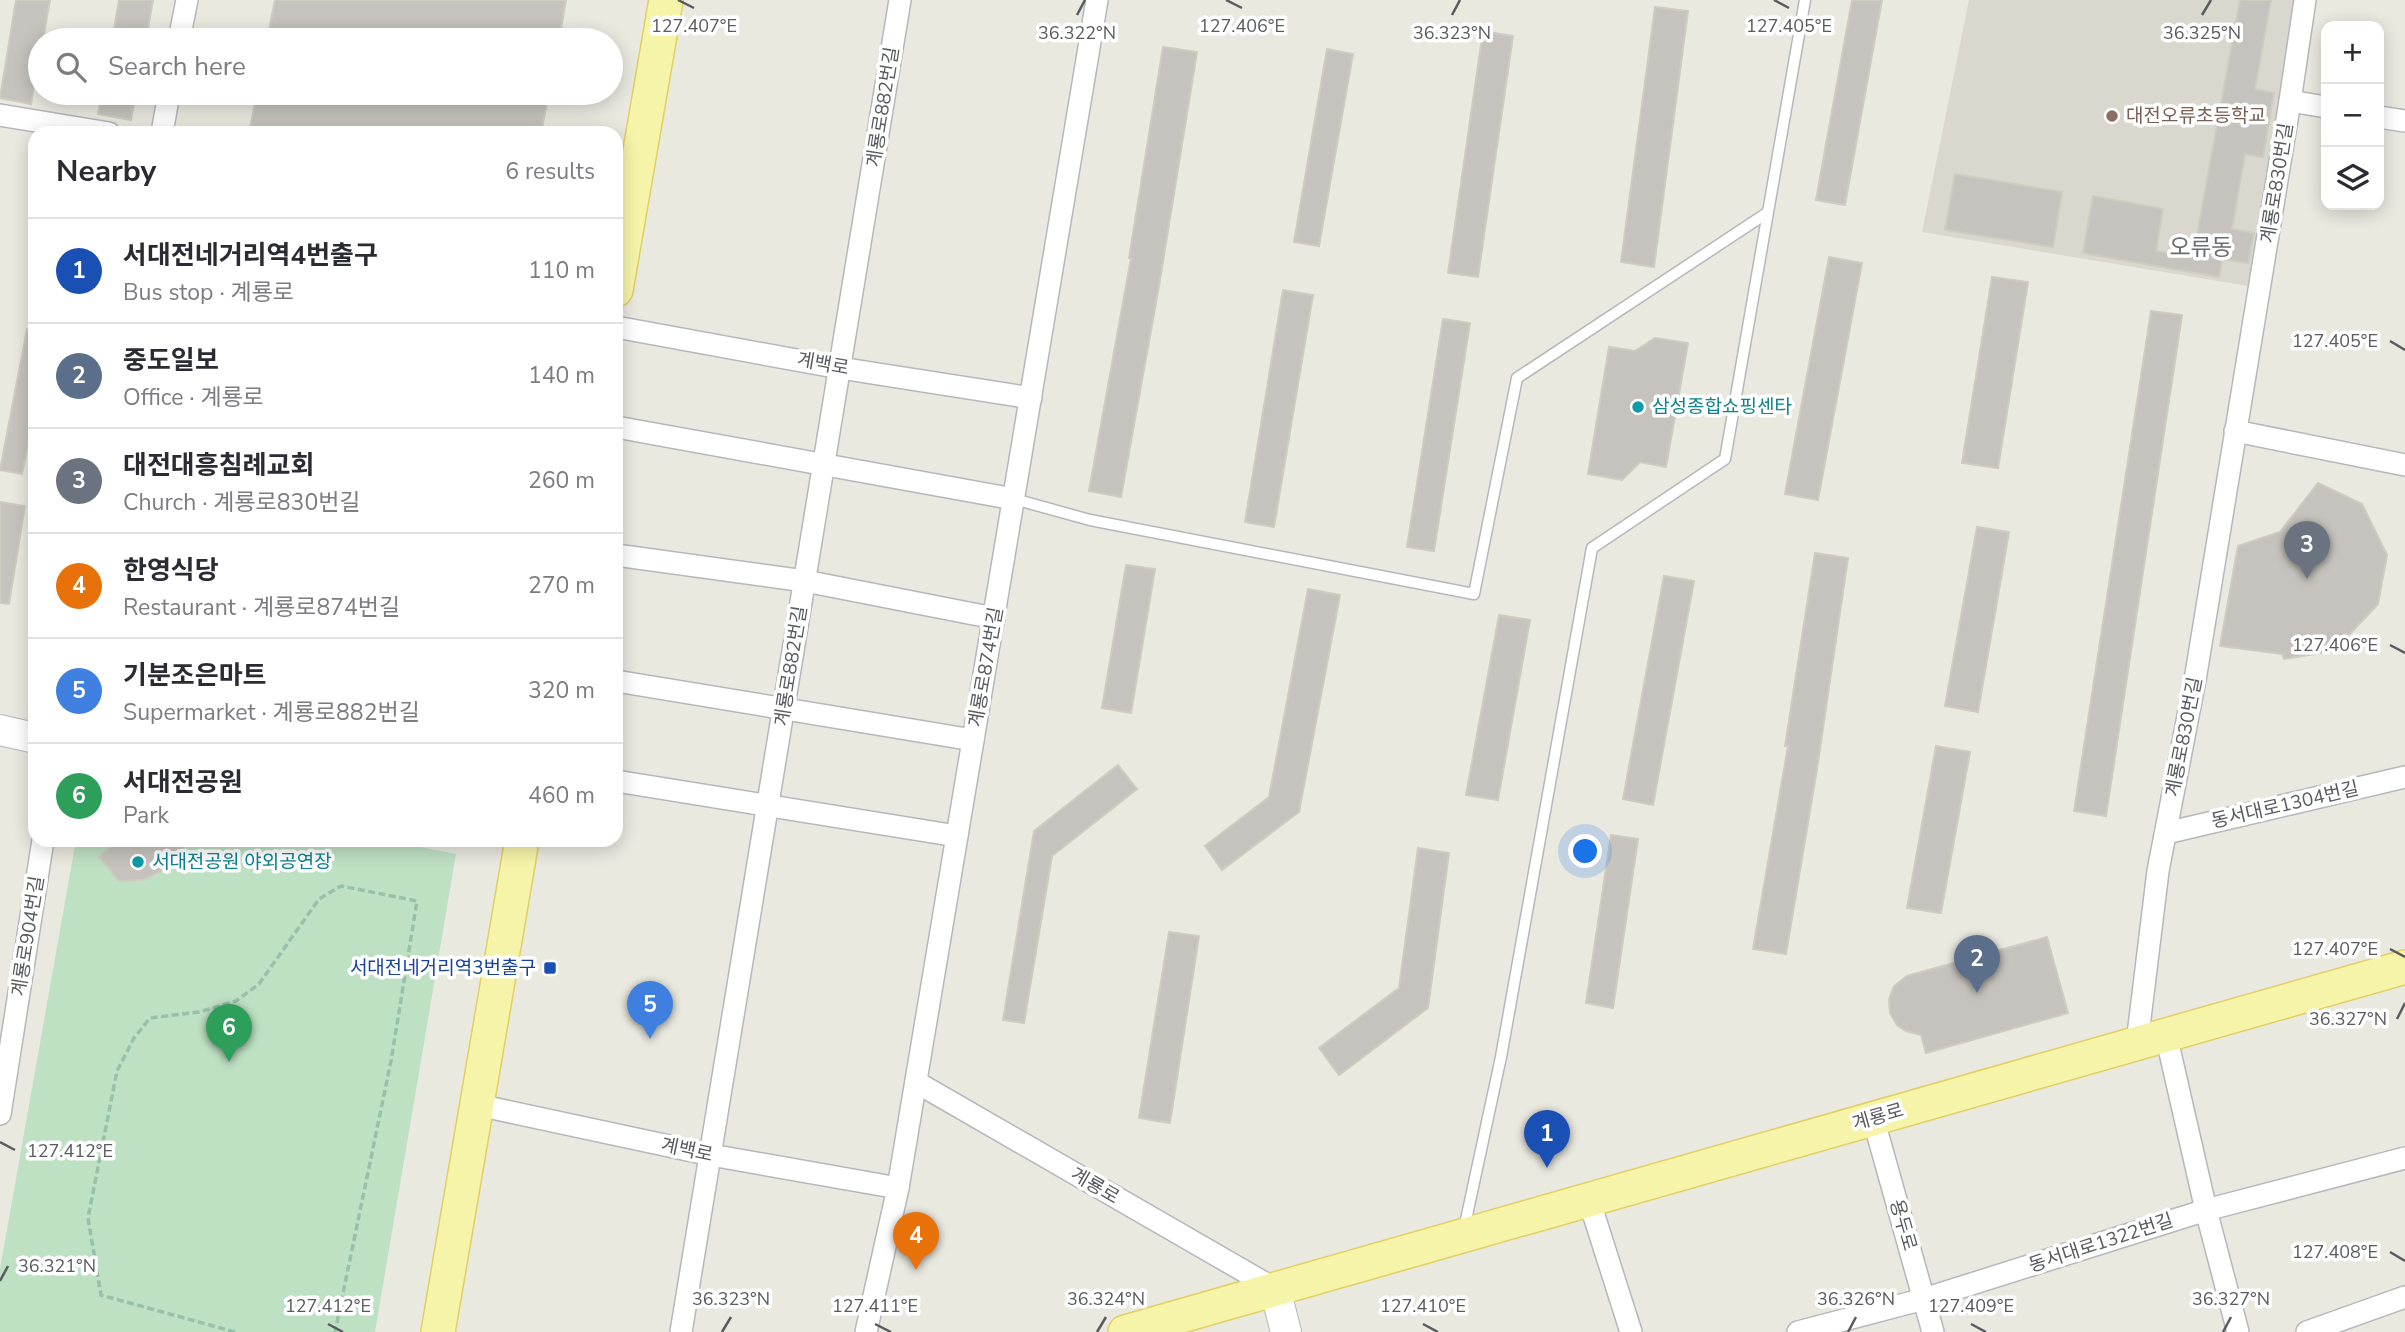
<!DOCTYPE html>
<meta charset="utf-8">
<style>
:root{--surface:#fff;--page:#f7f7f7;--text:#2b2b33;--muted:#7c7c81;--line:#e1e1e2;--accent:#d65b3a}
body{margin:0;font-family:"Nunito Sans","Noto Sans KR",sans-serif;background:var(--page);color:var(--text)}
.controls{position:absolute;right:21px;top:21px;display:grid;overflow:hidden;border-radius:14px;box-shadow:0 4px 18px #0003}
.controls button{width:63px;height:63px;display:grid;place-items:center;padding:0;border:0;border-bottom:2px solid var(--line);background:var(--surface);color:var(--text);font:35px sans-serif}
.you{position:absolute;left:1586px;top:852px;width:24px;height:24px;margin:-18px;border:5px solid #fff;border-radius:50%;background:#1a73e8;box-shadow:0 0 0 10px #1a73e833}
.badge{display:grid;place-items:center;width:46px;height:46px;border-radius:50%;background:var(--accent);color:#fff;font-size:23px;font-weight:700}
.pin{position:absolute;translate:-50% -58px;filter:drop-shadow(0 2px 4px #0008)}
.pin::after{content:'';position:absolute;top:37px;width:24px;height:21px;background:inherit;clip-path:polygon(0 0,100% 0,50% 100%)}
.list{margin:0;padding:0;list-style:none}
h2{display:flex;justify-content:space-between;align-items:center;height:91px;margin:0;padding:0 28px;font-size:30px}
h2 small{font-size:23px;font-weight:400;color:var(--muted)}
.list li{display:grid;grid-template-columns:46px 1fr auto;gap:21px;align-items:center;box-sizing:border-box;height:105px;padding:0 28px;border-top:2px solid var(--line)}
.list b{display:block;font-size:26px;white-space:nowrap}
.list p{margin:0;font-size:23px;white-space:nowrap;color:var(--muted)}
.list em{font-size:23px;font-style:normal;color:var(--muted)}
.icon{flex:none;width:38px;height:38px;fill:none;stroke:currentColor;stroke-width:2;stroke-linecap:round;stroke-linejoin:round}
.map{position:relative;flex:none;width:2405px;height:1332px;overflow:hidden}
.search{position:absolute;background:var(--surface);box-shadow:0 4px 18px #0003;left:28px;top:28px;width:595px;height:77px;display:flex;align-items:center;gap:18px;box-sizing:border-box;padding:0 24px;border-radius:38px;color:var(--muted);font-size:26px}
.panel{position:absolute;background:var(--surface);box-shadow:0 4px 18px #0003;left:28px;top:126px;width:595px;height:721px;border-radius:21px}
.map>svg:first-child{display:block}
.education{fill:#dad8ce}
.green{fill:#bee0c3}
.building{fill:#c6c3be;stroke:#cecbbf;stroke-width:2}
.lines{fill:none;stroke-linecap:round;stroke-linejoin:round}
.lane-casing{stroke:#b6b7bc;stroke-width:13}
.street-casing{stroke:#b6b7bc;stroke-width:24}
.secondary-casing{stroke:#b4b6bb;stroke-width:32}
.primary-casing{stroke:#e2cf62;stroke-width:36}
.path{stroke:#99c0a9;stroke-width:3.5;stroke-dasharray:7 3.5;stroke-linecap:butt}
.lane{stroke:#fff;stroke-width:10}
.street{stroke:#fff;stroke-width:21}
.secondary{stroke:#fff;stroke-width:30}
.primary{stroke:#f6f4a9;stroke-width:33}
.ticks{fill:none;stroke:#595b60;stroke-width:2.5}
.education-dot{fill:#8d6e63;stroke:#fff;stroke-width:2.5}
.culture-dot{fill:#0f9aa8;stroke:#fff;stroke-width:2.5}
.transit-dot{fill:#1a4fb4;stroke:#fff;stroke-width:2.5}
.labels{text-anchor:middle;dominant-baseline:central;stroke-width:7;stroke-linejoin:round;paint-order:stroke}
.street-label{font-size:19px;fill:#595b60;stroke:#fff}
.education-label{font-size:19px;fill:#785e54;stroke:#fff;text-anchor:start}
.culture-label{font-size:19px;fill:#0d838f;stroke:#fff;text-anchor:start}
.transit-label{font-size:19px;fill:#164399;stroke:#fff;text-anchor:end}
.quarter-label{font-size:23px;fill:#6a6d71;stroke:#fff}
.ticks-label{font-size:18px;text-anchor:middle;fill:#595b60;stroke:#fff;stroke-width:7;stroke-linejoin:round;paint-order:stroke}
</style>
<div class="map">
<svg width="2405" height="1332" viewBox="0 0 2405 1332">
<rect width="100%" height="100%" fill="#eae9e0"/>
<polygon class="education" points="1969,0 2296,0 2254,287 1922,232"/>
<polygon class="green" points="76,840 384,840 456,854 375,1332 0,1332 0,1269"/>
<g class="building">
<polygon points="16,0 50,0 43,40 40,40 40,54 31,104 0,98"/>
<polygon points="119,0 153,0 146,40 112,40"/>
<polygon points="275,0 566,0 559,40 267,40"/>
<polygon points="1852,0 1882,0 1845,205 1816,200"/>
<polygon points="2240,0 2271,0 2255,89 2274,93 2263,157 2245,154 2232,229 2254,233 2248,263 2222,259 2219,277 2083,253 2093,196 2163,209 2156,251 2193,257"/>
<polygon points="1655,7 1688,11 1654,267 1621,262"/>
<polygon points="1483,31 1513,36 1478,277 1448,273"/>
<polygon points="1163,47 1197,52 1159,286 1121,497 1089,491 1131,258 1129,258"/>
<polygon points="1327,49 1353,54 1319,246 1294,242"/>
<polygon points="102,93 136,93 131,120 98,114"/>
<polygon points="257,93 549,93 541,133 249,133"/>
<polygon points="1955,174 2062,192 2053,247 1945,230"/>
<polygon points="1829,257 1862,263 1818,500 1785,494"/>
<polygon points="1992,277 2028,282 1998,468 1962,463"/>
<polygon points="1283,290 1313,295 1274,527 1245,522"/>
<polygon points="2151,311 2182,315 2106,816 2074,811"/>
<polygon points="1443,319 1470,323 1434,551 1407,547"/>
<polygon points="27,329 35,330 35,408 22,474 0,470"/>
<polygon points="1655,338 1688,343 1666,467 1640,462 1622,480 1588,474 1609,347 1635,351"/>
<polygon points="2318,483 2362,504 2387,555 2378,604 2334,651 2284,659 2282,654 2220,646 2238,546 2280,532"/>
<polygon points="0,502 25,506 9,604 0,603"/>
<polygon points="1977,527 2009,532 1978,712 1945,706"/>
<polygon points="1815,553 1848,558 1817,769 1786,954 1753,949 1788,746 1785,746"/>
<polygon points="1126,565 1155,569 1131,713 1102,708"/>
<polygon points="1664,576 1694,581 1653,805 1623,799"/>
<polygon points="1308,589 1340,595 1299,812 1222,870 1205,846 1269,797"/>
<polygon points="1499,615 1530,620 1498,800 1466,795"/>
<polygon points="1936,746 1970,752 1941,913 1907,908"/>
<polygon points="1118,765 1137,789 1052,856 1024,1023 1003,1020 1034,831"/>
<polygon points="1611,835 1638,839 1613,1008 1586,1003"/>
<polygon points="118,840 189,840 169,867 144,880 119,881 99,857"/>
<polygon points="1418,848 1449,853 1428,1008 1339,1075 1319,1048 1399,988"/>
<polygon points="1169,932 1199,936 1170,1123 1139,1118"/>
<polygon points="2047,937 2068,1013 1926,1053 1921,1035 1906,1031 1897,1025 1890,1013 1889,999 1894,986 1907,976"/>
</g>
<g class="lines">
<defs>
<g id="lane">
<polyline points="1014,499 1090,520 1474,594 1517,378 1767,213"/>
<polyline points="1464,1229 1501,1057 1592,548 1725,459 1805,0"/>
</g>
<g id="street">
<polyline points="179,40 187,0"/>
<polyline points="2290,101 2326,107"/>
<polyline points="0,115 109,133"/>
<polyline points="2379,117 2405,121"/>
<polyline points="162,133 169,93"/>
<polyline points="616,327 840,368 1031,398"/>
<polyline points="616,427 1014,499"/>
<polyline points="2235,431 2405,465"/>
<polyline points="616,555 805,581 994,618"/>
<polyline points="616,681 973,740"/>
<polyline points="616,781 957,836"/>
<polyline points="2166,833 2405,777"/>
<polyline points="2166,1035 2206,1210 2238,1332"/>
<polyline points="2137,1043 2158,871 2195,680 2290,101 2305,0"/>
<polyline points="916,1082 1275,1289"/>
<polyline points="478,1105 711,1155 898,1188"/>
<polyline points="0,1114 43,840"/>
<polyline points="1873,1118 1933,1332"/>
<polyline points="1589,1200 1631,1332"/>
<polyline points="681,1332 900,0"/>
<polyline points="866,1332 898,1188 1097,0"/>
<polyline points="1798,1332 1924,1299 2206,1210 2405,1158"/>
<polyline points="2307,1332 2405,1297"/>
</g>
<g id="secondary">
<polyline points="0,730 35,738"/>
<polyline points="1275,1289 1286,1332"/>
</g>
<g id="primary">
<polyline points="616,290 666,0"/>
<polyline points="438,1332 522,840"/>
<polyline points="1125,1332 2405,967"/>
</g>
</defs>
<use href="#lane" class="lane-casing"/>
<use href="#street" class="street-casing"/>
<use href="#secondary" class="secondary-casing"/>
<use href="#primary" class="primary-casing"/>
<polyline class="path" points="235,1332 101,1295 88,1218 117,1071 134,1038 150,1018 199,1012 236,1001 259,984 319,899 341,886 417,901 391,1061 335,1332"/>
<use href="#lane" class="lane"/>
<use href="#street" class="street"/>
<use href="#secondary" class="secondary"/>
<use href="#primary" class="primary"/>
</g>
<path class="ticks" d="M678,0L694,8M1226,0L1242,8M1774,0L1789,8M1077,15L1085,0M1452,15L1460,0M2202,15L2211,0M2390,341L2405,350M2390,645L2405,653M2390,949L2405,957M2397,1019L2405,1003M0,1142L15,1150M2390,1252L2405,1261M0,1281L8,1266M328,1324L343,1332M875,1324L891,1332M1423,1324L1438,1332M1971,1324L1986,1332M722,1332L731,1317M1097,1332L1106,1317M1848,1332L1856,1317M2223,1332L2231,1317"/>
<circle class="education-dot" cx="2112" cy="116" r="7"/>
<g class="culture-dot">
<circle cx="1638" cy="407" r="7"/>
<circle cx="138" cy="862" r="7"/>
</g>
<rect class="transit-dot" x="543" y="961" width="14" height="14" rx="3.5"/>
<g class="labels">
<g class="street-label">
<text transform="translate(883 107) rotate(-81)">계룡로882번길</text>
<text transform="translate(2277 183) rotate(-81)">계룡로830번길</text>
<text transform="translate(823 364) rotate(10)">계백로</text>
<text transform="translate(791 666) rotate(-81)">계룡로882번길</text>
<text transform="translate(986 667) rotate(-80)">계룡로874번길</text>
<text transform="translate(2184 737) rotate(-79)">계룡로830번길</text>
<text transform="translate(2285 805) rotate(-13)">동서대로1304번길</text>
<text transform="translate(28 936) rotate(-81)">계룡로904번길</text>
<text transform="translate(1878 1117) rotate(-16)">계룡로</text>
<text transform="translate(687 1150) rotate(12)">계백로</text>
<text transform="translate(1095 1186) rotate(30)">계룡로</text>
<text transform="translate(1903 1225) rotate(74)">용두로</text>
<text transform="translate(2101 1243) rotate(-18)">동서대로1322번길</text>
</g>
<g class="education-label">
<text x="2126" y="116">대전오류초등학교</text>
</g>
<g class="culture-label">
<text x="1652" y="407">삼성종합쇼핑센타</text>
<text x="152" y="862">서대전공원 야외공연장</text>
</g>
<g class="transit-label">
<text x="536" y="968">서대전네거리역3번출구</text>
</g>
<g class="quarter-label">
<text x="2201" y="247">오류동</text>
</g>
</g>
<g class="ticks-label">
<text x="1789" y="32">127.405°E</text>
<text x="694" y="32">127.407°E</text>
<text x="1242" y="32">127.406°E</text>
<text x="1077" y="39">36.322°N</text>
<text x="1452" y="39">36.323°N</text>
<text x="2202" y="39">36.325°N</text>
<text x="2335" y="347">127.405°E</text>
<text x="2335" y="651">127.406°E</text>
<text x="2335" y="955">127.407°E</text>
<text x="2348" y="1025">36.327°N</text>
<text x="70" y="1157">127.412°E</text>
<text x="2335" y="1258">127.408°E</text>
<text x="57" y="1272">36.321°N</text>
<text x="731" y="1305">36.323°N</text>
<text x="1106" y="1305">36.324°N</text>
<text x="1856" y="1305">36.326°N</text>
<text x="2231" y="1305">36.327°N</text>
<text x="328" y="1312">127.412°E</text>
<text x="875" y="1312">127.411°E</text>
<text x="1423" y="1312">127.410°E</text>
<text x="1971" y="1312">127.409°E</text>
</g>
</svg>
<div class="controls">
<button>+</button>
<button>−</button>
<button><svg class="icon" aria-label="layers" viewBox="0 0 24 24"><path d="M12 4l9 5-9 5-9-5zM3 14l9 5 9-5"/></svg></button>
</div>
<div class="you"></div>
<div class="pin badge" style="left:1547px;top:1168px;background:#1a4fb4">1</div>
<div class="pin badge" style="left:1977px;top:993px;background:#5c6f8a">2</div>
<div class="pin badge" style="left:2307px;top:579px;background:#6b7280">3</div>
<div class="pin badge" style="left:916px;top:1270px;background:#e8710a">4</div>
<div class="pin badge" style="left:650px;top:1039px;background:#3f7fe0">5</div>
<div class="pin badge" style="left:229px;top:1062px;background:#2e9e5b">6</div>
<div class="search"><svg class="icon" aria-label="search" viewBox="0 0 24 24"><circle cx="10" cy="10" r="6"/><path d="M15 15l6 6"/></svg>Search here</div>
<section class="panel">
<h2>Nearby<small>6 results</small></h2>
<ul class="list">
<li><span class="badge" style="background:#1a4fb4">1</span><div><b>서대전네거리역4번출구</b><p>Bus stop · 계룡로</p></div><em>110 m</em></li>
<li><span class="badge" style="background:#5c6f8a">2</span><div><b>중도일보</b><p>Office · 계룡로</p></div><em>140 m</em></li>
<li><span class="badge" style="background:#6b7280">3</span><div><b>대전대흥침례교회</b><p>Church · 계룡로830번길</p></div><em>260 m</em></li>
<li><span class="badge" style="background:#e8710a">4</span><div><b>한영식당</b><p>Restaurant · 계룡로874번길</p></div><em>270 m</em></li>
<li><span class="badge" style="background:#3f7fe0">5</span><div><b>기분조은마트</b><p>Supermarket · 계룡로882번길</p></div><em>320 m</em></li>
<li><span class="badge" style="background:#2e9e5b">6</span><div><b>서대전공원</b><p>Park</p></div><em>460 m</em></li>
</ul>
</section>
</div>
